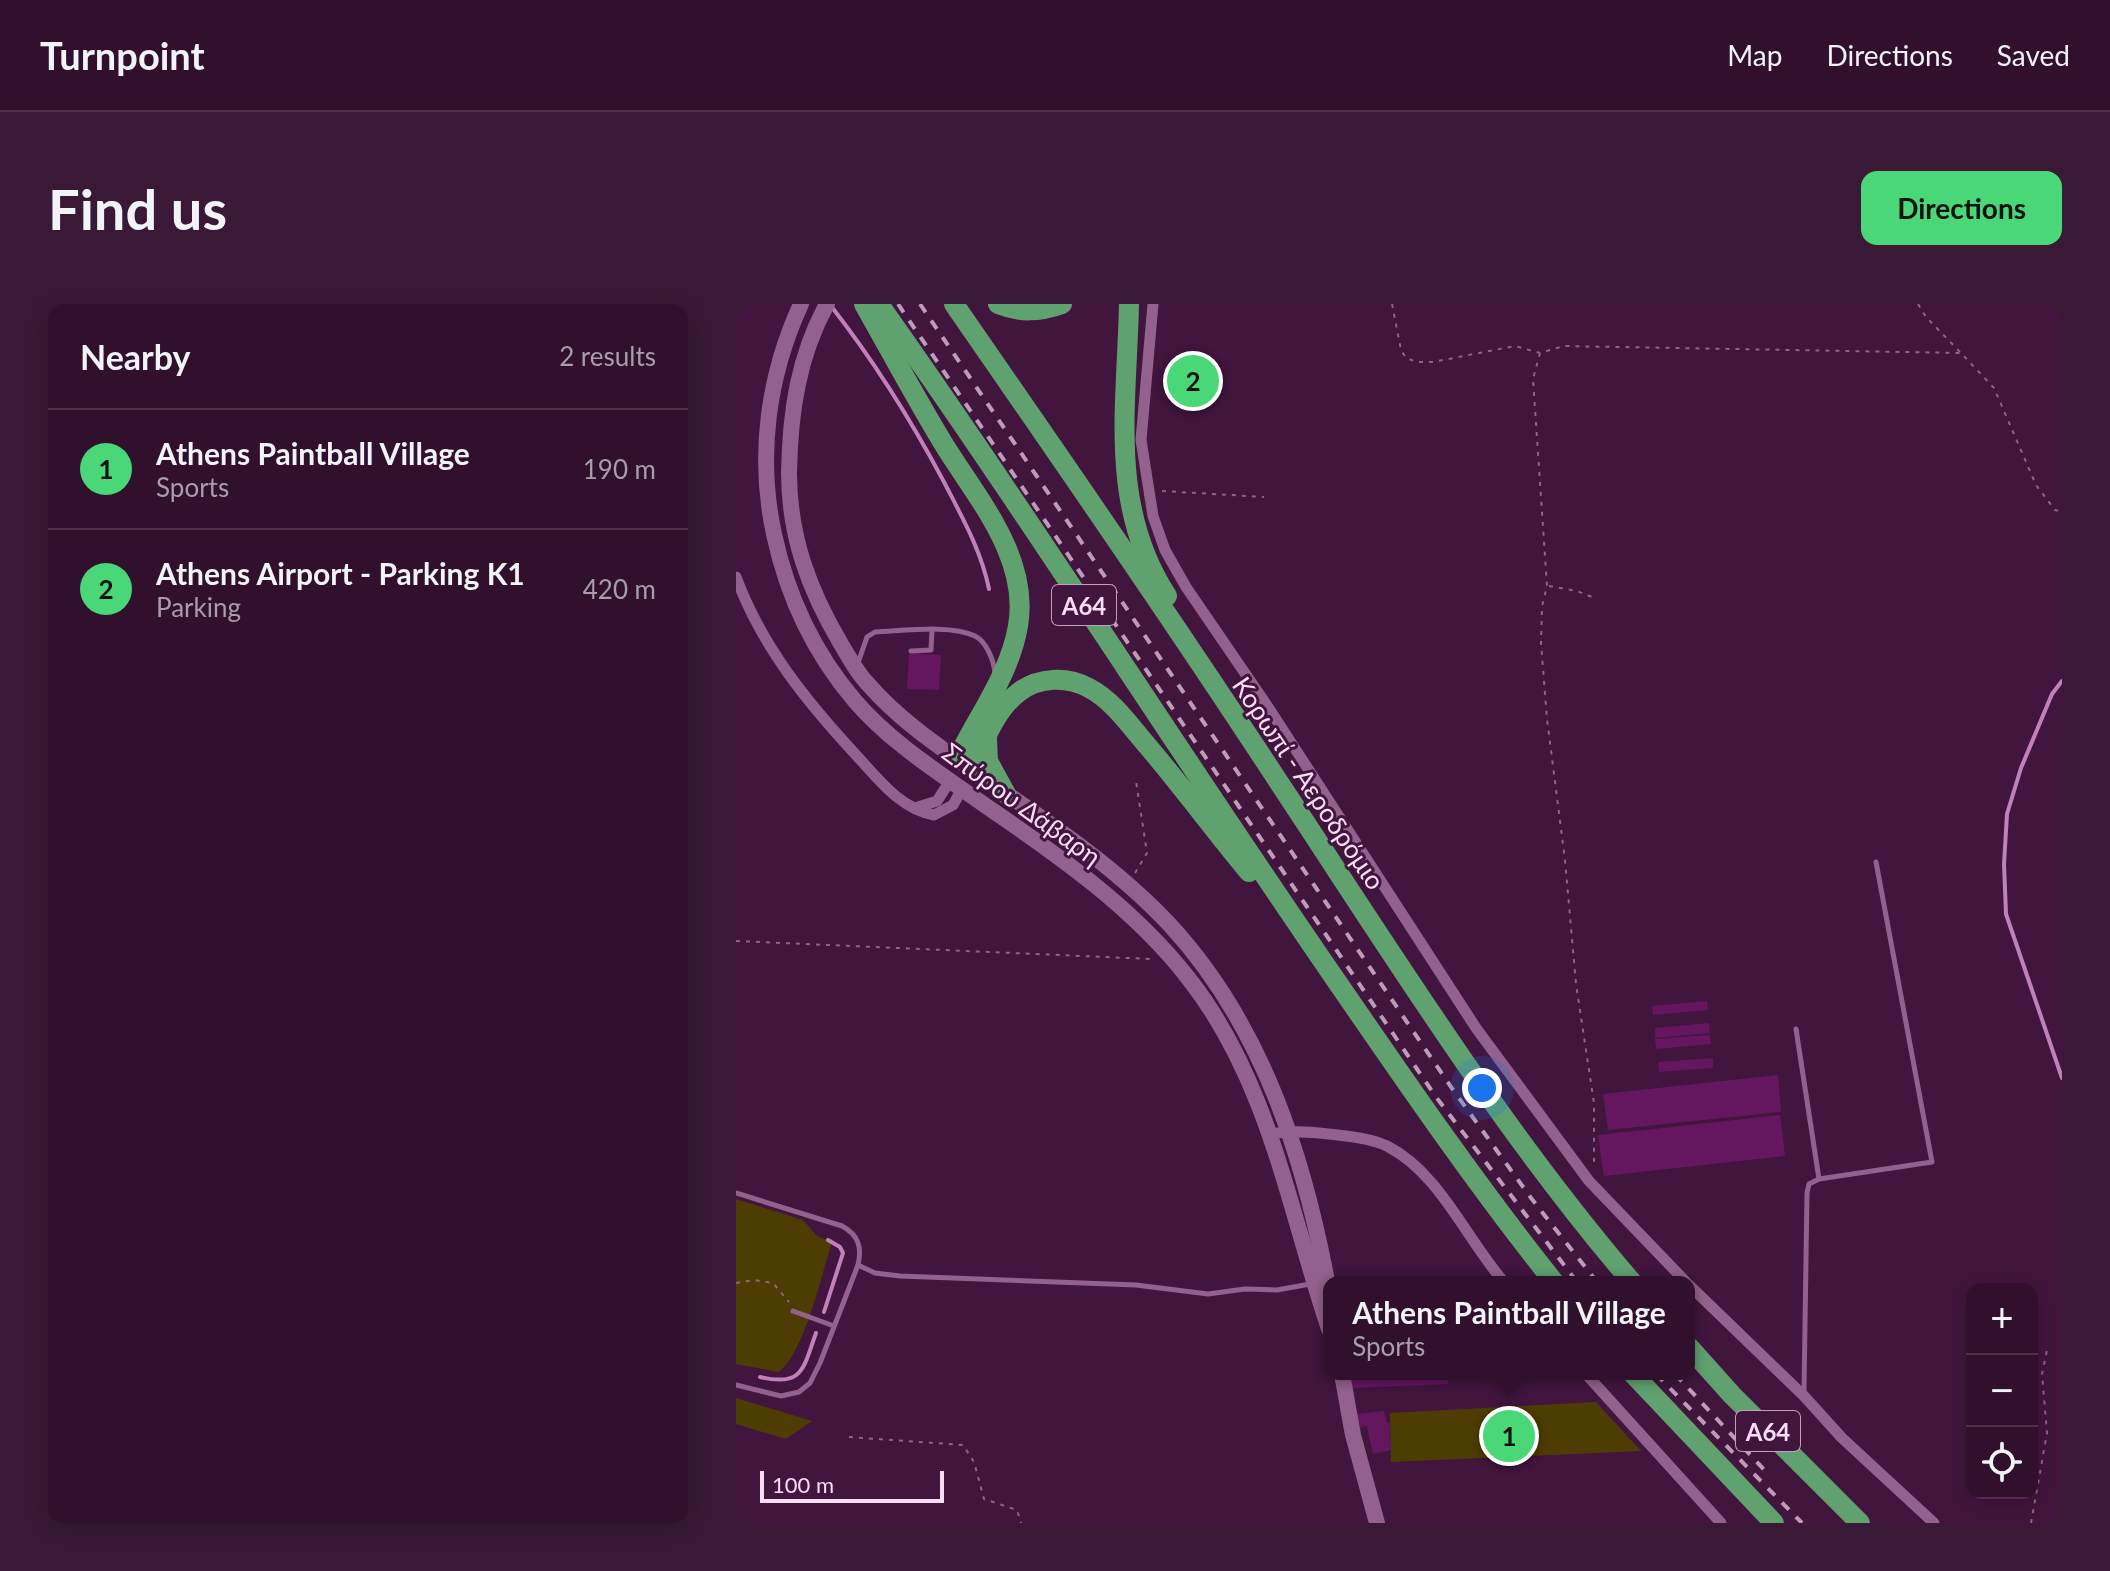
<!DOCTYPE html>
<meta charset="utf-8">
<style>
:root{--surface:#31102e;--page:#391936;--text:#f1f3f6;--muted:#a89daa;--line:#4c304a;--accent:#4ad777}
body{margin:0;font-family:Lato,sans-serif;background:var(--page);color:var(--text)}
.controls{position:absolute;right:24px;bottom:24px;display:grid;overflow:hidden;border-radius:16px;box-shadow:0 4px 20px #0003}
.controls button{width:72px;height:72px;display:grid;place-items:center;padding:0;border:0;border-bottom:2px solid var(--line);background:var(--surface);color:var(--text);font:40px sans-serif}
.scale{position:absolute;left:24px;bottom:20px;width:184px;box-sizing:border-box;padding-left:8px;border:4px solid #f9ddf5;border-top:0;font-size:22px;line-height:28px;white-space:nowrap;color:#f9ddf5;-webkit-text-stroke:6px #41153e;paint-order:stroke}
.you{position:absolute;left:746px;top:784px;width:28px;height:28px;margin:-20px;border:6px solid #fff;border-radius:50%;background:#1a73e8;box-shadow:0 0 0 12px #1a73e833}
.badge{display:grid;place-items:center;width:52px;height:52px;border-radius:50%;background:var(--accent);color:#111;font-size:26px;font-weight:700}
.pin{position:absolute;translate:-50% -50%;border:4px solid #fff;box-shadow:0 2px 8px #0006}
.popup{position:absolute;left:587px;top:972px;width:372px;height:104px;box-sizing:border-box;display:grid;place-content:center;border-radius:16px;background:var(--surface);filter:drop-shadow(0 2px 6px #0005);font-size:26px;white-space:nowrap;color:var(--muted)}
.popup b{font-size:30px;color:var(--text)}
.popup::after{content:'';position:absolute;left:50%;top:100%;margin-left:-16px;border:16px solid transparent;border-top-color:var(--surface)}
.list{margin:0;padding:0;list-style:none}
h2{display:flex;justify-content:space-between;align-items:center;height:104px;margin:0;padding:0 32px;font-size:34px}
h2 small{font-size:26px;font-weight:400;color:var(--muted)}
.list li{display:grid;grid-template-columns:52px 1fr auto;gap:24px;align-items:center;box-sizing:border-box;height:120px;padding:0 32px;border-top:2px solid var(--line)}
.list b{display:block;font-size:30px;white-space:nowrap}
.list p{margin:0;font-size:26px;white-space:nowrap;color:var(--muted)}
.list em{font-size:26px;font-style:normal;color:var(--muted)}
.icon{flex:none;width:44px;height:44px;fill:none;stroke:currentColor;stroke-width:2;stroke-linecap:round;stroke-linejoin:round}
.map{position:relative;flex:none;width:1326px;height:1219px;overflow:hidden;border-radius:16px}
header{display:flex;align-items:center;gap:48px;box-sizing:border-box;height:112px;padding:0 40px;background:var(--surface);border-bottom:2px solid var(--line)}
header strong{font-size:38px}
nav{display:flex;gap:44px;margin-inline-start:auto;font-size:28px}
.intro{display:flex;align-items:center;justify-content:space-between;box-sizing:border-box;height:192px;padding:0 48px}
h1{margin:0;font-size:56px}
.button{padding:20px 36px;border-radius:16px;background:var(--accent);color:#111;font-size:28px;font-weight:700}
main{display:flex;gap:48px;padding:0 48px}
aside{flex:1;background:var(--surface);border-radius:16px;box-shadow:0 4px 20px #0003}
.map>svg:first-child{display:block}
.green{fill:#4d3d03}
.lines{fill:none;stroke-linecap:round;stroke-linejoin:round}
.stream{stroke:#c080ba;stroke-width:4}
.building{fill:#64175f}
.path{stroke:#8c6688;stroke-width:2;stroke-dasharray:4 6;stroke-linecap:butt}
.lane{stroke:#93618d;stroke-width:5}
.street{stroke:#93618d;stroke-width:11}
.secondary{stroke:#93618d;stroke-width:16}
.highway{stroke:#5fa16f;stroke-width:20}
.rail{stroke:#bd9cb9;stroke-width:4;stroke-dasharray:10 10;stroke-linecap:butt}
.labels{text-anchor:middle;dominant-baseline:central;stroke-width:6;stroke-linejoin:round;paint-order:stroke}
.shield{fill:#41153e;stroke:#c2a1be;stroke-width:2}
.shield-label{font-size:24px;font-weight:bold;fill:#f9ddf5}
.street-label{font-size:26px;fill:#f9ddf5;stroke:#41153e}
</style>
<header>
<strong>Turnpoint</strong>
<nav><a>Map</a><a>Directions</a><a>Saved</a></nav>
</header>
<div class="intro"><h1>Find us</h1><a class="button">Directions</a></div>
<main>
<aside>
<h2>Nearby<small>2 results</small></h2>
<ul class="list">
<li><span class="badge">1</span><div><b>Athens Paintball Village</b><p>Sports</p></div><em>190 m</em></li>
<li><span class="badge">2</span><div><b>Athens Airport - Parking K1</b><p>Parking</p></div><em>420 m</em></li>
</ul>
</aside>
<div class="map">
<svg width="1326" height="1219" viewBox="0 0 1326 1219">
<rect width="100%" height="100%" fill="#41153e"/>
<g class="green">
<path d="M0,895L67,916L81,932L96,938C85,972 69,1047 43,1068L0,1060Z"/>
<polygon points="0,1094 76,1117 50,1135 0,1120"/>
<polygon points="860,1098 905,1147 655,1158 654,1109"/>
</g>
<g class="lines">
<g class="stream">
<path d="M95,2C138,57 175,116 208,178C226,213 245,246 253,285"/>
<polyline points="1326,377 1316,390 1285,464 1271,510 1268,560 1270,610 1326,774"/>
<polyline points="88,1008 107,949 104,943 92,936"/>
<path d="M24,1073C67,1083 67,1065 80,1029"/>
</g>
</g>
<g class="building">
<polygon points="173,349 205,351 203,386 171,385"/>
<polygon points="971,697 972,706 917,711 916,702"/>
<polygon points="973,719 974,729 919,734 919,724"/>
<polygon points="974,731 975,740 920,745 919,735"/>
<polygon points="977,754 977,764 923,768 922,758"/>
<polygon points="1042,771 1045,808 872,826 867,790"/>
<polygon points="1044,811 1049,852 868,872 862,831"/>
<polygon points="687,1070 712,1070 712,1080 616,1084 615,1074"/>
<polygon points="648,1107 651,1119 654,1119 655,1146 637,1150 631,1122 624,1123 620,1110"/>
</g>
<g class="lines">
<g class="path">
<polyline points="656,0 665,46 670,54 681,58 697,58 779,42 804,49 828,42 1225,49 1258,84 1300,181 1319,206 1326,208"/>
<polyline points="1182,0 1190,13 1224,48"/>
<polyline points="804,49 797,75 811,282 806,302 805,339 811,415 829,556 840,680 858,799 858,863"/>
<polyline points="426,187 528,193"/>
<polyline points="813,282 841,287 856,293"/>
<polyline points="399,569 411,549 400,477"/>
<polyline points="0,637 415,655"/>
<polyline points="0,979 18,976 37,979 53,998"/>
<polyline points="113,1133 227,1141 238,1158 248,1195 281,1206 285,1219"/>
<polyline points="1295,1219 1311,1129 1306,1070 1311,1046"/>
</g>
<g class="lane">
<polyline points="175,347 195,346 196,326"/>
<path d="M122,359L131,333L139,328C166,327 215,320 239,332C251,338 258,357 259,370"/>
<polyline points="1060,725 1083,875"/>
<path d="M0,889L106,922C123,931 126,944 122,961L84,1059L74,1079L63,1088L45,1092L0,1081"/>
<polyline points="122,961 139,969 164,972 400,981 472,990 509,985 541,986 574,980"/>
<polyline points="57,1007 98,1022"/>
<polyline points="1068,1087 1071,889 1073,880 1083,875 1196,858 1140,558"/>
</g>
<g class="street">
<polyline points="417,0 405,136 417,212 429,246 450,283 532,403 740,724 853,877 950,978"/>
<path d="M0,273C26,343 71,398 121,452C143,476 165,505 198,511L217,501L226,485"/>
<polyline points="179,504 201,497 214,477"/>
<path d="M534,830C557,826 579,828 602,831C618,833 636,835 651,842C704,869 730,935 768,978"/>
<polyline points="953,981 1068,1092 1106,1134 1198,1219"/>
<polyline points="850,1070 985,1219"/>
</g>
<g class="secondary">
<path d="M65,0C32,72 21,152 38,230C51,291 78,349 119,397C155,439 205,470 250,502C322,551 399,605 453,675C533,777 553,906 593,1025"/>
<path d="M91,0C62,53 54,109 53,169C53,232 73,286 105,340C113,353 121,369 132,380C166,419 208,446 249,475C313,519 381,564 434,621C527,722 569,855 593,988"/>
<polyline points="606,1070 617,1131 641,1219"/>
</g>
<g class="highway">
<path d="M128,0C154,46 179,93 207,139C240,193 294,253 282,322C274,370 242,412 221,455"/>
<path d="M143,0C302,225 449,458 606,685C674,784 743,884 818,978"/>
<path d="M218,0C328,159 438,318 544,480C656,649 764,824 896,978"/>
<path d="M262,0C284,9 303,8 326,0"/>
<path d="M393,0C391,102 372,201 431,292"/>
<polyline points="251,435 252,457 270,490"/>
<path d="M235,465C248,438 259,406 283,388C303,373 331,372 353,384C376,396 392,419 409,439C445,481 478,526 513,568"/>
<polyline points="953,1043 996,1091 1124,1219"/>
<polyline points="897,1070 1038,1219"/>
</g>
<g class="rail">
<polyline points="162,0 700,793 841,978"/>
<polyline points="184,0 715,783 795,894 861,978"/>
<polyline points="920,1070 1066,1219"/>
<polyline points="939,1070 1033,1171"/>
</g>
</g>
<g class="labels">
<g class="shield">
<rect x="316" y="281" width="64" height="40" rx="6"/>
<rect x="1000" y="1107" width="64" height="40" rx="6"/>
</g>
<g class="shield-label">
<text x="348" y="301">Α64</text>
<text x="1032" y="1127">Α64</text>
</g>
<g class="street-label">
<text transform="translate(573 479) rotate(56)">Κορωπί - Αεροδρόμιο</text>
<text transform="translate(286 500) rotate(36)">Σπύρου Δάβαρη</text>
</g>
</g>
</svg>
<div class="controls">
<button>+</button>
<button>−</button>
<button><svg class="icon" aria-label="locate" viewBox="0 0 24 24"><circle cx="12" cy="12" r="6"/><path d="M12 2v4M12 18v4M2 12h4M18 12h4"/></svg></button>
</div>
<div class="scale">100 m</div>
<div class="you"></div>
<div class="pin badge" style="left:773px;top:1132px">1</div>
<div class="popup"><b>Athens Paintball Village</b>Sports</div>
<div class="pin badge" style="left:457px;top:77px">2</div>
</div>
</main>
